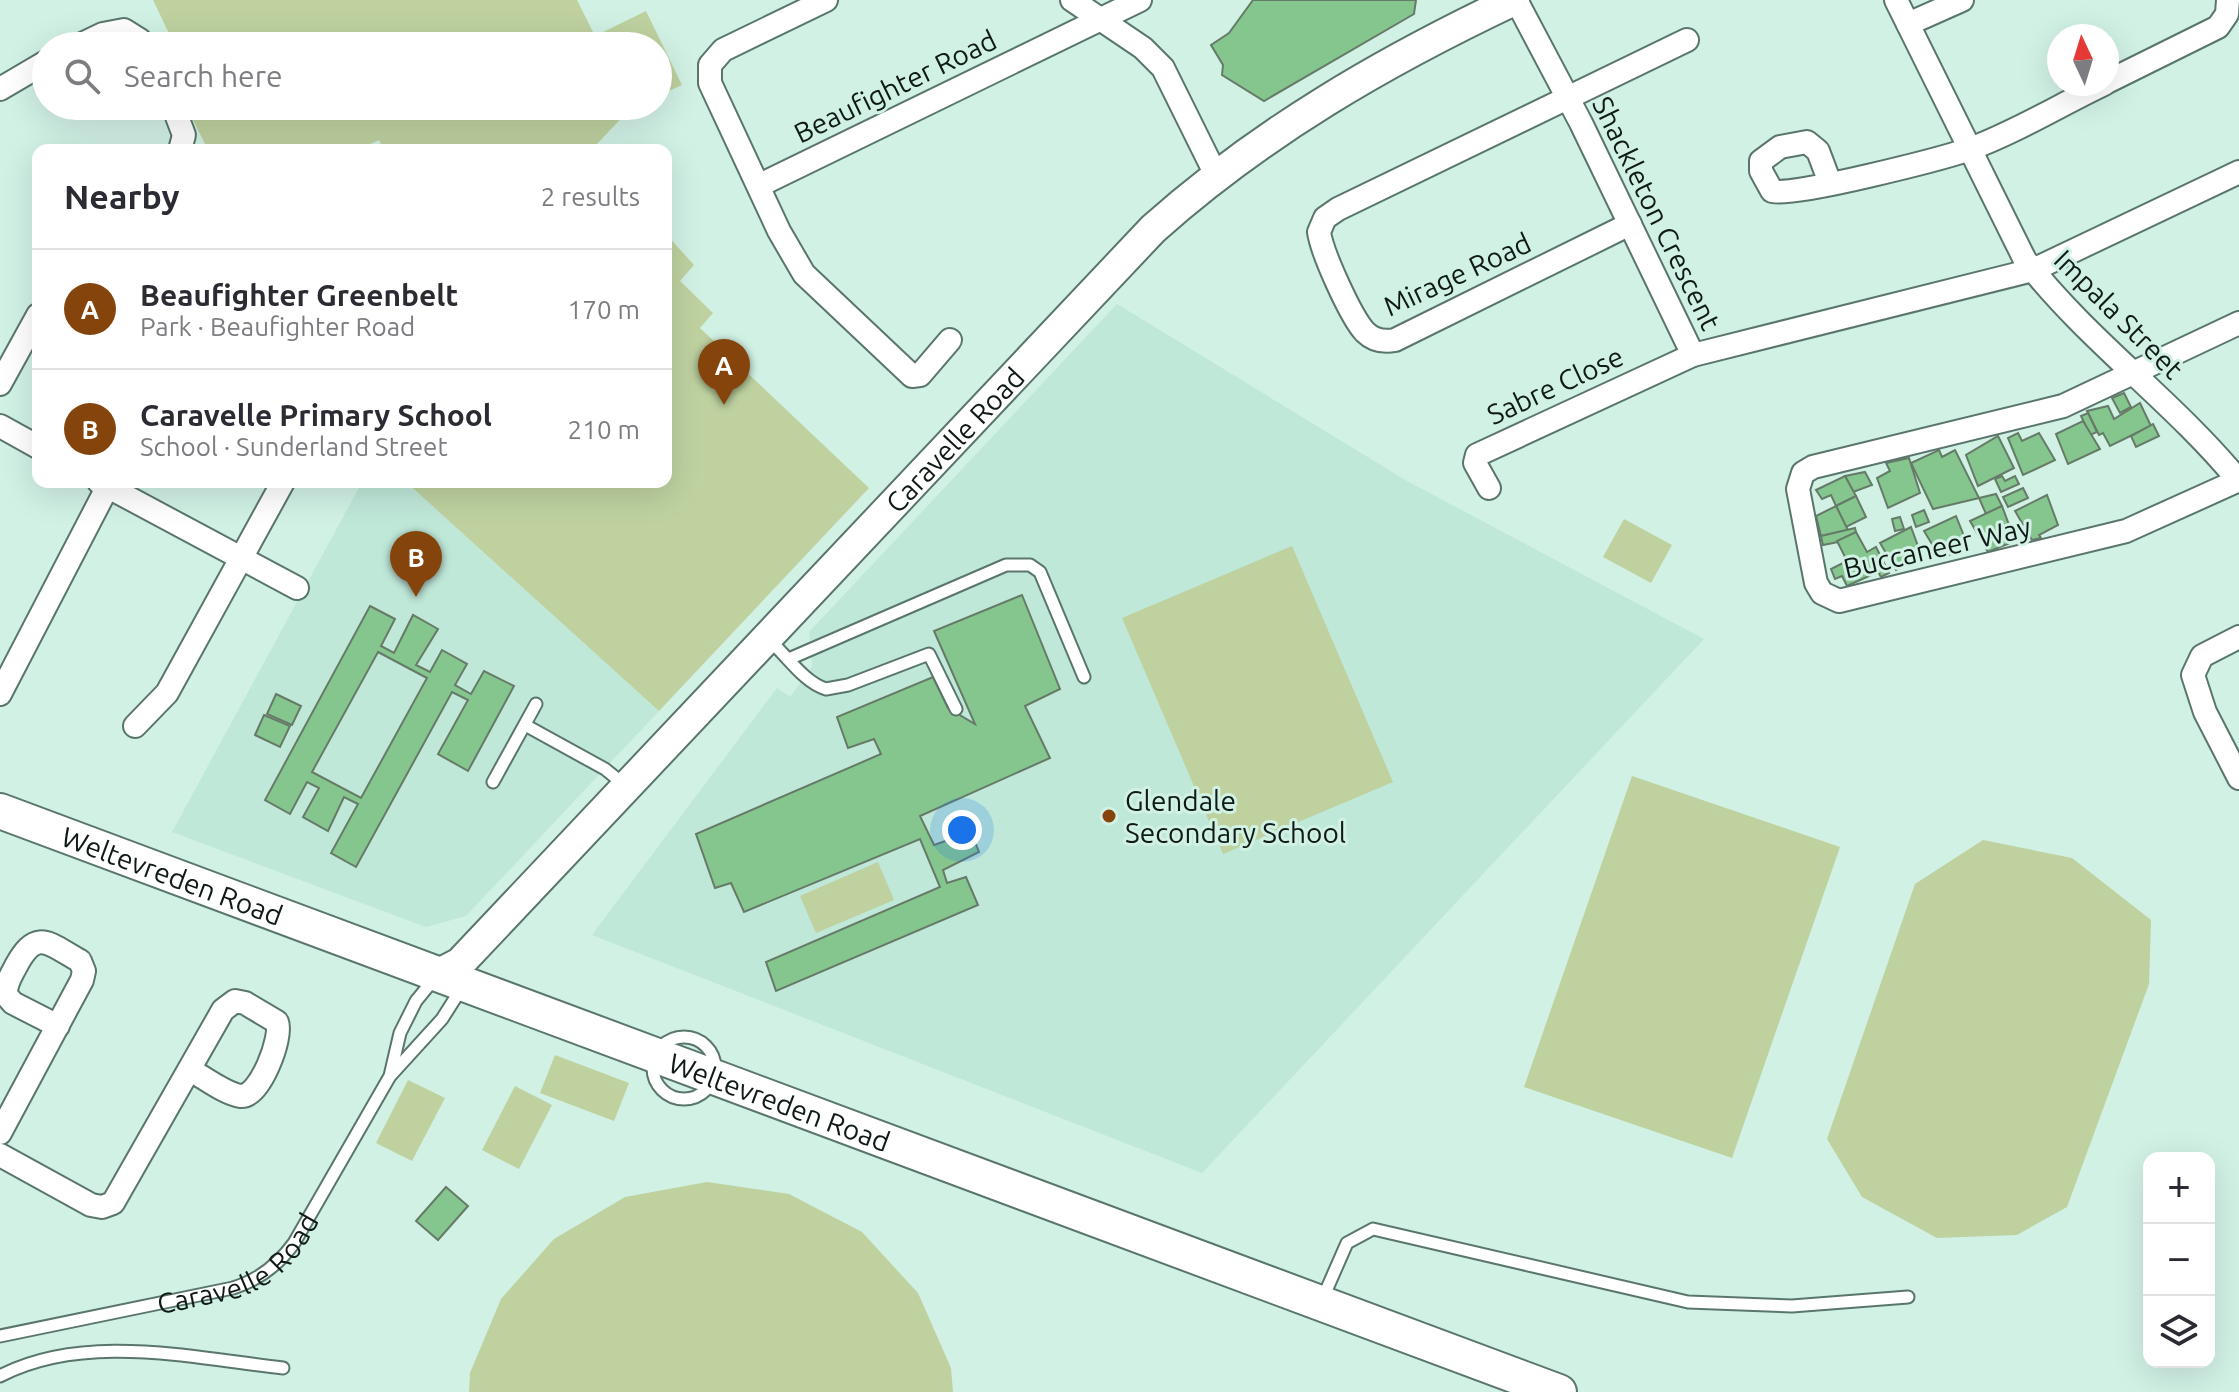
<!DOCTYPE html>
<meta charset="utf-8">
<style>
:root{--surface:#fff;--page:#f7f7f7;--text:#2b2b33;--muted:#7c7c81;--line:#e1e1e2;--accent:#84440b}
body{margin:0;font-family:Ubuntu,sans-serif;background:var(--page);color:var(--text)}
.controls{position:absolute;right:24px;bottom:24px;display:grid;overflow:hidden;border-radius:16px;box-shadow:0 8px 32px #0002}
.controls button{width:72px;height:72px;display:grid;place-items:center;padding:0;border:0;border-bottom:2px solid var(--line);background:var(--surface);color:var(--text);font:40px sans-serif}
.compass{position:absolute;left:2047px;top:24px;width:72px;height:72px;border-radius:50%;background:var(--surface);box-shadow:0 8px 32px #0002;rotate:356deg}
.you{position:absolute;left:962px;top:830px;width:28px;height:28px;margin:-20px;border:6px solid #fff;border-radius:50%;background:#1a73e8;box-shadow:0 0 0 12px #1a73e833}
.badge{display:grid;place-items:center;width:52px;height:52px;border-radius:50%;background:var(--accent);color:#fff;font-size:26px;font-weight:700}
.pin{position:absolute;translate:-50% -66px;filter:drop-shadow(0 2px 4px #0008)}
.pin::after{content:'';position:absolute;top:42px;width:28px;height:24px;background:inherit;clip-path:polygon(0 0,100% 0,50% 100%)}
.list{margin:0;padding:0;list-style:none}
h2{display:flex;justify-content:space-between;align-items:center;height:104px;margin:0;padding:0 32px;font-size:34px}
h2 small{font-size:26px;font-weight:400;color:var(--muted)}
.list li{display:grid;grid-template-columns:52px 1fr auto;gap:24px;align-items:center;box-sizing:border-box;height:120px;padding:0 32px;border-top:2px solid var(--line)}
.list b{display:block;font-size:30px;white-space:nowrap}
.list p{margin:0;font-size:26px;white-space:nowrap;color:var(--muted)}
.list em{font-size:26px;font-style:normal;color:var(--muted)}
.icon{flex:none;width:44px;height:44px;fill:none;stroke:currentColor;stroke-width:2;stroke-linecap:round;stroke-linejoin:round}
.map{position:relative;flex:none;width:2239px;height:1392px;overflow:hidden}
.search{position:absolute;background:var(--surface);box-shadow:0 8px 32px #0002;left:32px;top:32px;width:640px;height:88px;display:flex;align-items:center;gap:20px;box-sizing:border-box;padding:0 28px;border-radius:44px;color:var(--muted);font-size:30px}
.panel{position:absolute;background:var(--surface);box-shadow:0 8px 32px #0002;left:32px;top:144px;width:640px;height:344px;border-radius:16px}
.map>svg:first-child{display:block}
.built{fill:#bfe8d9}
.green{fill:#bed19f}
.building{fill:#85c68e;stroke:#667a68;stroke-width:2;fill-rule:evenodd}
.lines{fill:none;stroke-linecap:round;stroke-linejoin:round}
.lane-casing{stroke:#5a766c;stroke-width:15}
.street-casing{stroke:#5a766c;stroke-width:26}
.secondary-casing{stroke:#5a766c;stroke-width:34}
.primary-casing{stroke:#5a766c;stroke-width:38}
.lane{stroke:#fff;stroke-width:11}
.street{stroke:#fff;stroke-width:22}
.secondary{stroke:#fff;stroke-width:30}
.primary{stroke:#fff;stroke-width:34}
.poi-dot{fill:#84440b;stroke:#d1f1e5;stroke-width:3}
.labels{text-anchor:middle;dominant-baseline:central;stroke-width:6;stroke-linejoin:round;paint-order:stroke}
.street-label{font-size:28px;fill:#0f1a16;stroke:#d1f1e5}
.poi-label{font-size:28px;fill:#0f1a16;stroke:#d1f1e5;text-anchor:start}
</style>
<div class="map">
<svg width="2239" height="1392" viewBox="0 0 2239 1392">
<rect width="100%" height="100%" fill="#d1f1e5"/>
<g class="built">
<polygon points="1117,304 1407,481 1704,639 1202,1173 592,935 777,688 790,697 812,666 809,632"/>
<polygon points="362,482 406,482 659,711 466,916 426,927 172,832"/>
</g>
<g class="green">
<polygon points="153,0 577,0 595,36 646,11 682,85 658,96 658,46 175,46"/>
<polygon points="186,106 638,106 629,110 597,144 602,150 384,150 379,140 358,150 208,150"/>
<polygon points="666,234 694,265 680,281 713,313 700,328 869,488 659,711 406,482 666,482"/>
<polygon points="1624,519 1672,545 1651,583 1603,557"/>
<polygon points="1292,546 1393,782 1223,854 1122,618"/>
<polygon points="1632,776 1840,847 1732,1158 1524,1087"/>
<polygon points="1983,840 2072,858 2151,920 2149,984 2067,1207 2017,1235 1937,1238 1862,1197 1827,1139 1915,884"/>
<polygon points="878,862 894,900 816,933 800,896"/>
<polygon points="555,1055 629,1083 614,1121 540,1093"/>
<polygon points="408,1080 445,1098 412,1161 376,1143"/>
<polygon points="515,1086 552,1105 519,1169 482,1150"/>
<polygon points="707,1182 789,1194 862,1232 918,1293 951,1368 953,1392 469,1392 470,1373 501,1299 554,1239 625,1197"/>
</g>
<g class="building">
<polygon points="1253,0 1416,0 1414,14 1264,101 1222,75 1223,65 1211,45 1229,33"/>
<polygon points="2124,393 2131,407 2120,413 2112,398"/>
<polygon points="2140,403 2151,426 2110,446 2103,433 2099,435 2087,411 2108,406 2114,419"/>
<polygon points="2088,413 2097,432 2090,435 2081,416"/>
<polygon points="2083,421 2100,449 2068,464 2056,434"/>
<polygon points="2153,424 2159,436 2136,447 2131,436"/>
<polygon points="2018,433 2022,441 2039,433 2055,460 2023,475 2008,438"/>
<polygon points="1998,436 2014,468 1978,486 1966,455"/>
<polygon points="1939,450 1942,457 1955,450 1979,498 1933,509 1911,463"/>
<polygon points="1909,458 1920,493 1888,508 1877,478 1890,471 1886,463"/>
<polygon points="1865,472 1872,485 1853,492 1845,476"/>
<polygon points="1845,476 1856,496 1836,506 1831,495 1822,499 1816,490"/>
<polygon points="2002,476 2005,481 2015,476 2019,484 2001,492 1995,479"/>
<polygon points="2023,488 2028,498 2008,507 2003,497"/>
<polygon points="1996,494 2002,506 1986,514 1979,498"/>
<polygon points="2047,495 2058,525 2039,535 2041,538 2032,540 2015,511"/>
<polygon points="1856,496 1866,517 1846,527 1836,506"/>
<polygon points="1836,506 1848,530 1821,536 1816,516"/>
<polygon points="2002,506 2015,541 1988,552 1970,521"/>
<polygon points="1924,510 1929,522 1916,527 1912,515"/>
<polygon points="1956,516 1968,546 1941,559 1924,531"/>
<polygon points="1900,517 1904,529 1895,531 1892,519"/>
<polygon points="1911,527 1922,557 1896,570 1880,543"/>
<polygon points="1855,528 1856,532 1838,542 1823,545 1821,536"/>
<polygon points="1856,532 1867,552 1876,547 1889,573 1881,577 1878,572 1847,586 1842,576 1835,579 1831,569 1847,561 1837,541"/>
<polygon points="1022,595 1060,689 1025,706 1050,758 920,816 934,845 971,832 979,852 943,870 947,883 966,877 978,905 776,991 766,962 940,887 920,839 744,912 731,883 715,888 696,834 881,754 874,739 848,748 837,717 933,677 948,708 975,724 934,631"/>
<path d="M370,606L395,619L381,646L394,653L413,615L438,629L416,665L430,672L442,650L467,664L455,685L471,694L484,671L514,686L468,771L438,754L468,700L452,692L356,867L331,853L358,804L344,797L328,831L303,817L319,788L307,782L290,814L265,800ZM378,652L427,678L361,798L312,772Z"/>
<polygon points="276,694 301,706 292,725 267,714"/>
<polygon points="264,715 290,726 280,747 255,735"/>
<polygon points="446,1187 468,1206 438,1240 416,1221"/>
</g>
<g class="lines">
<defs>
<g id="lane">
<path d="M767,638C786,654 803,682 826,689L848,685L929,654L956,709"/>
<polyline points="791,658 1006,565 1030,565 1040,572 1084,677"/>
<polyline points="525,725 605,769 626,786"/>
<polyline points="493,782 536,704"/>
<circle cx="684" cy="1068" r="31"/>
<polyline points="391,1075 442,1019 463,986"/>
<polyline points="1322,1300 1347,1243 1373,1229 1688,1302 1792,1306 1908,1297"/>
<path id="s1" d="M0,1336L233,1288C259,1280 278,1265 294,1243L390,1076L400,1033L416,1001L434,979"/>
<path d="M0,1376C84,1332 193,1358 283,1368"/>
</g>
<g id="street">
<polyline points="826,0 723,50 710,65 710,83 779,231 804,274 912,376 920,375 950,340"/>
<polyline points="1072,0 1143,48 1163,68 1216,175"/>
<polyline points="1516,0 1581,123 1693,355"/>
<path d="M1896,0L2025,260C2088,341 2173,401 2238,480"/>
<polyline points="1908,24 1962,0"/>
<polyline points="78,46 103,34 124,30 140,40 143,46"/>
<polyline points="2107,82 2218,27 2227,14 2228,0"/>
<polyline points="0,89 46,62"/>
<polyline points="173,106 184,135 180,150"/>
<path d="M1830,183L1818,151L1807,142L1780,147L1761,161V171L1772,191C1790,198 1944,158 1970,149C2016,132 2060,105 2104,84"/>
<polyline points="760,185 1140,0"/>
<path d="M1630,224L1395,340C1384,342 1374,341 1365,332C1351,317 1322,253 1319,232L1325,218L1338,209L1687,40"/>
<polyline points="2239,323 2063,406 1813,467 1803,473 1798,489 1816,583 1822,593 1839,601 2126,531 2239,480"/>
<polyline points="0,384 38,315"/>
<polyline points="0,426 38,447"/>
<polyline points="99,482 297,588"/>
<polyline points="1489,488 1475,463 1477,455 1693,355 2033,270 2239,172"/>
<polyline points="2239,637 2202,656 2193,675 2205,712 2239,778"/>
<polyline points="0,694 110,482"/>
<polyline points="135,726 167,693 283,482"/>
<path d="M0,1133L82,980L84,971L80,961C49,944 37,927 16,966C11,976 5,984 6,995L13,1003L58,1026"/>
<path d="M0,1155L91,1205L102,1207L113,1203L223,1010L235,1001L245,1003L277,1022C283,1037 260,1097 241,1096C225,1094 204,1077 190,1070"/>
</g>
<g id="secondary">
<path id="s2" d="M437,975L460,963L1153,229C1262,132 1383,62 1514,0"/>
</g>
<g id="primary">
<path id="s3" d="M0,811L1559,1392"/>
</g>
</defs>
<use href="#lane" class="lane-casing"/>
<use href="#street" class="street-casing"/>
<use href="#secondary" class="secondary-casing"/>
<use href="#primary" class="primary-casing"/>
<use href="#lane" class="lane"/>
<use href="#street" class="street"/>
<use href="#secondary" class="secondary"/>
<use href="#primary" class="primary"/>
</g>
<circle class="poi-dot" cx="1109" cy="816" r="8"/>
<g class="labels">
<g class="street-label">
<text transform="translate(895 86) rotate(-26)">Beaufighter Road</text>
<text transform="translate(1657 213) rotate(64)">Shackleton Crescent</text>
<text transform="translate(1457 274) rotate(-25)">Mirage Road</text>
<text transform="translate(2119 314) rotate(45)">Impala Street</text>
<text transform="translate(1555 385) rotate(-25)">Sabre Close</text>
<text stroke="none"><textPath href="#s2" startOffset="746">Caravelle Road</textPath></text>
<text transform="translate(1937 547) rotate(-13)">Buccaneer Way</text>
<text stroke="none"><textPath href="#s3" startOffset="184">Weltevreden Road</textPath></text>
<text stroke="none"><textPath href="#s3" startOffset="832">Weltevreden Road</textPath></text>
<text stroke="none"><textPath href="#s1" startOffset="254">Caravelle Road</textPath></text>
</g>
<g class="poi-label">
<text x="1125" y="800">Glendale<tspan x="1125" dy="32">Secondary School</tspan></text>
</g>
</g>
</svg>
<div class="controls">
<button>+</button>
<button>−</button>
<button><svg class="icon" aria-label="layers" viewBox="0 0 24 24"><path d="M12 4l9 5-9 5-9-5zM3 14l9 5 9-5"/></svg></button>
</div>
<svg class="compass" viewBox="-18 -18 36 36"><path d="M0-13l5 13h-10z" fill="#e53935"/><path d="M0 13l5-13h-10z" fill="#7c7c81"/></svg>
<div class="you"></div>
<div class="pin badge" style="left:724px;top:405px">A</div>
<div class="pin badge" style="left:416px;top:597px">B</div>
<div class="search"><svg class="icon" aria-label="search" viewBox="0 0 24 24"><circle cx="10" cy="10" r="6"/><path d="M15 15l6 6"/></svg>Search here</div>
<section class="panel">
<h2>Nearby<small>2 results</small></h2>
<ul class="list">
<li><span class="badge">A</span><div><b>Beaufighter Greenbelt</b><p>Park · Beaufighter Road</p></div><em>170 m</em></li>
<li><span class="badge">B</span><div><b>Caravelle Primary School</b><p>School · Sunderland Street</p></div><em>210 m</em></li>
</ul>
</section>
</div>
